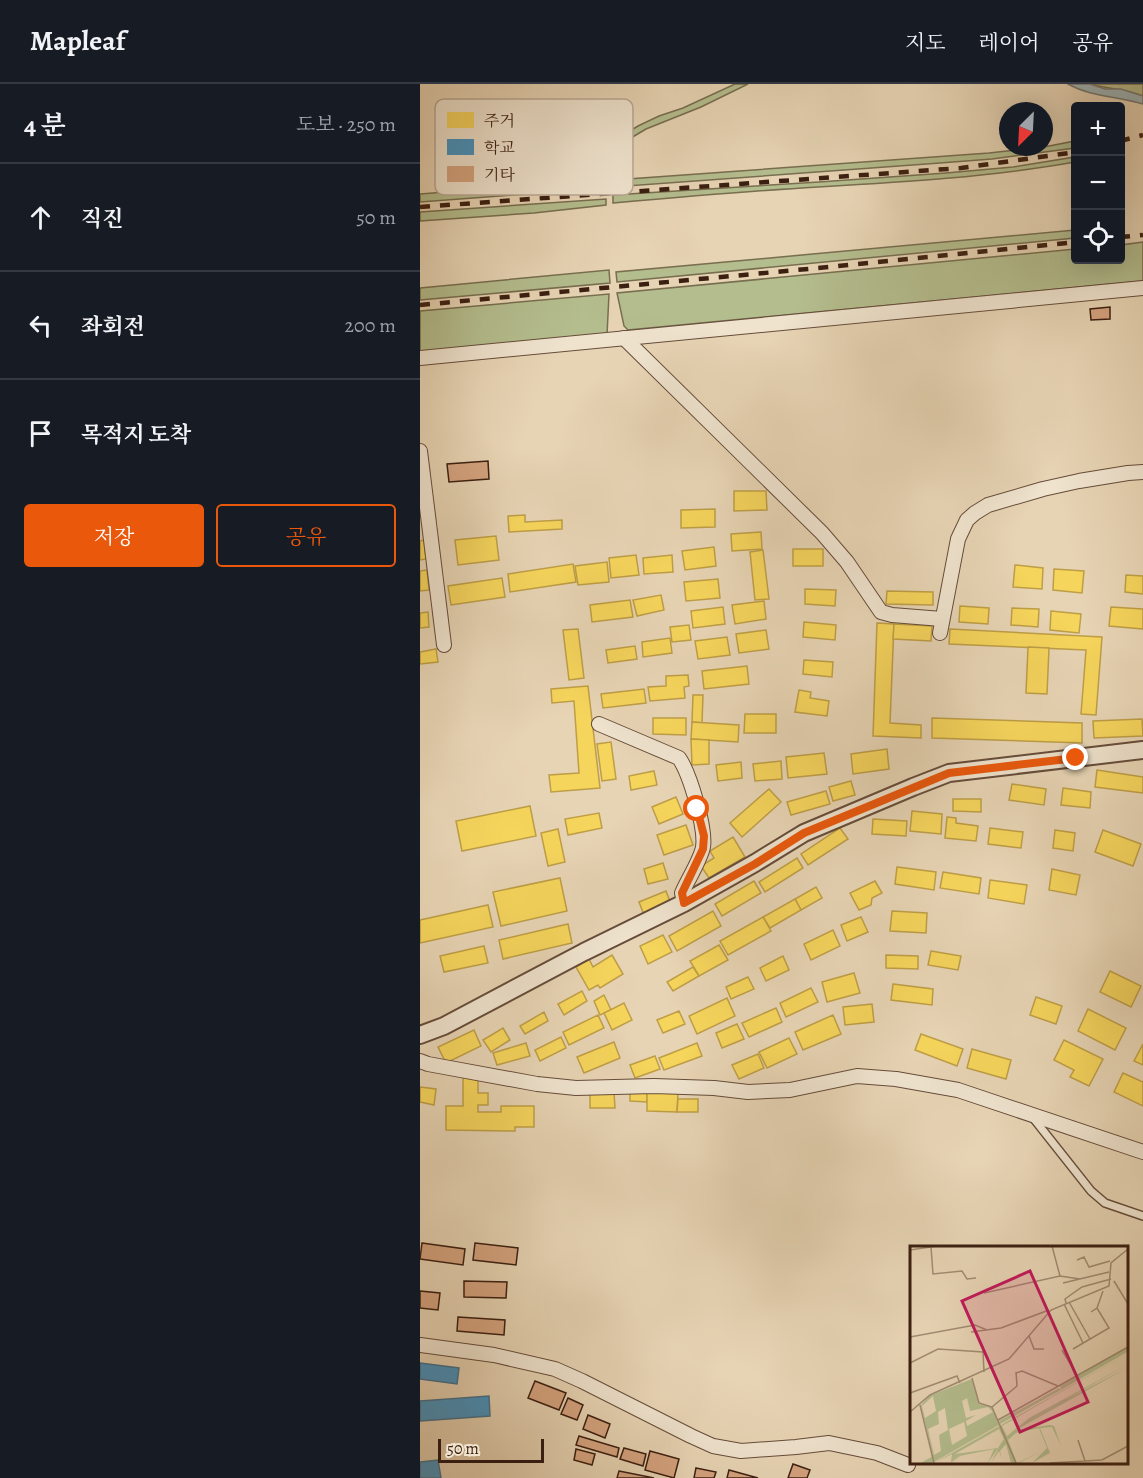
<!DOCTYPE html>
<html lang="ko">
<meta charset="utf-8">
<style>
:root{--surface:#171b24;--page:#242831;--text:#f1f3f6;--muted:#9ea1a6;--line:#363941;--accent:#ea580c}
body{margin:0;font-family:Alegreya,"Noto Serif KR",serif;background:var(--page);color:var(--text)}
.controls{position:absolute;right:18px;top:18px;display:grid;overflow:hidden;border-radius:6px;box-shadow:0 6px 24px #0002}
.controls button{width:54px;height:54px;display:grid;place-items:center;padding:0;border:0;border-bottom:2px solid var(--line);background:var(--surface);color:var(--text);font:30px sans-serif}
.compass{position:absolute;left:579px;top:18px;width:54px;height:54px;border-radius:50%;background:var(--surface);box-shadow:0 6px 24px #0002;rotate:204deg}
.scale{position:absolute;left:18px;bottom:15px;width:106px;box-sizing:border-box;padding-left:6px;border:3px solid #3b1f11;border-top:0;font-size:16px;line-height:21px;white-space:nowrap;color:#3b1f11;-webkit-text-stroke:4px #efe3ce;paint-order:stroke}
.stop{position:absolute;width:18px;height:18px;margin:-14px;border:4px solid #ea580c;border-radius:50%;background:#fff}
.stop.end{background:#ea580c;border-color:#fff;box-shadow:0 2px 6px #0008}
.list{margin:0;padding:0;list-style:none}
h2{display:flex;justify-content:space-between;align-items:center;height:78px;margin:0;padding:0 24px;font-size:26px}
h2 small{font-size:20px;font-weight:400;color:var(--muted)}
.list li{display:grid;grid-template-columns:39px 1fr auto;gap:18px;align-items:center;box-sizing:border-box;height:108px;padding:0 24px;border-top:2px solid var(--line)}
.list b{display:block;font-size:22px;white-space:nowrap}
.list em{font-size:20px;font-style:normal;color:var(--muted)}
.actions{display:flex;gap:12px;padding:18px 24px}
.actions a{flex:1;padding:14px 0;border:2px solid var(--accent);border-radius:6px;text-align:center;font-size:21px;color:var(--accent)}
.actions .main{background:var(--accent);color:#fff}
.icon{flex:none;width:33px;height:33px;fill:none;stroke:currentColor;stroke-width:2;stroke-linecap:round;stroke-linejoin:round}
.map{position:relative;flex:none;width:723px;height:1394px;overflow:hidden}
header{display:flex;align-items:center;gap:36px;box-sizing:border-box;height:84px;padding:0 30px;background:var(--surface);border-bottom:2px solid var(--line)}
header strong{font-size:28px}
nav{display:flex;gap:33px;margin-inline-start:auto;font-size:21px}
main{display:flex}
aside{flex:1;background:var(--surface)}
.map>svg:first-child{display:block}
.green{fill:#b4bd8e;stroke:#786e50;stroke-width:1.5}
.water{fill:#9db5b9;stroke:#767976;stroke-width:1.5}
.homes{fill:#f6d55c;stroke:#be9e46;stroke-width:1.5}
.schools{fill:#4393c3;stroke:#41708e;stroke-width:1.5}
.building{fill:#d5a480;stroke:#3b1f11;stroke-width:1.5}
.lines{fill:none;stroke-linecap:round;stroke-linejoin:round}
.service-casing{stroke:#664c3a;stroke-width:10}
.minor-casing{stroke:#664c3a;stroke-width:16}
.tertiary-casing{stroke:#664c3a;stroke-width:20}
.service{stroke:#efe3ce;stroke-width:7}
.minor{stroke:#efe3ce;stroke-width:14}
.tertiary{stroke:#efe3ce;stroke-width:16}
.rail{stroke:#3b1f11;stroke-width:4.5;stroke-dasharray:10 10;stroke-linecap:butt}
.route{stroke:#ea580c;stroke-width:8}
.inset-road{fill:none;stroke:#a28c73;stroke-width:1.5}
.view{fill:#c2185b;fill-opacity:0.15;stroke:#c2185b;stroke-width:3}
.inset-edge{fill:none;stroke:#3b1f11;stroke-width:3}
.key{fill:#efe3ce;stroke:#b9a895;stroke-width:1.5}
.key-label{font-size:16px;fill:#3b1f11}
</style>
<header>
<strong>Mapleaf</strong>
<nav><a>지도</a><a>레이어</a><a>공유</a></nav>
</header>
<main>
<aside>
<h2>4 분<small>도보 · 250 m</small></h2>
<ul class="list">
<li><svg class="icon" aria-label="ahead" viewBox="0 0 24 24"><path d="M12 20V5M6 11l6-6 6 6"/></svg><div><b>직진</b></div><em>50 m</em></li>
<li><svg class="icon" aria-label="left" viewBox="0 0 24 24"><path d="M17 20v-9H6M10 6l-5 5 5 5"/></svg><div><b>좌회전</b></div><em>200 m</em></li>
<li><svg class="icon" aria-label="arrive" viewBox="0 0 24 24"><path d="M6 21V4h12l-3 4 3 4H6"/></svg><div><b>목적지 도착</b></div></li>
</ul>
<div class="actions"><a class="main">저장</a><a>공유</a></div>
</aside>
<div class="map">
<svg width="723" height="1394" viewBox="0 0 723 1394">
<rect width="100%" height="100%" fill="#e7d4b4"/>
<filter id="stains"><feTurbulence type="fractalNoise" baseFrequency=".00333" numOctaves="4"/><feColorMatrix values="0 0 0 0 .2 0 0 0 0 .09 0 0 0 0 .02 0 0 0 .5 -.17"/></filter>
<radialGradient id="worn" r=".72"><stop offset=".6" stop-color="#630" stop-opacity="0"/><stop offset="1" stop-color="#630" stop-opacity=".3"/></radialGradient>
<g class="green">
<polygon points="315,0 328,0 281,23 226,45 196,63 197,55 218,42 239,32 263,24"/>
<path d="M670,0H723V12C706,5 687,5 670,0Z"/>
<polygon points="655,57 655,64 572,75 520,79 193,103 194,96 569,69 624,63"/>
<path d="M655,73V78C570,93 484,98 398,103C329,107 261,113 193,119V111L399,98L526,89L593,83Z"/>
<polygon points="188,97 188,104 0,118 0,110 114,101"/>
<polygon points="186,115 186,121 114,129 0,137 0,128"/>
<polygon points="655,146 655,154 197,198 196,188"/>
<polygon points="723,158 723,197 208,246 204,242 197,209 655,165 656,176 700,176 701,161"/>
<polygon points="189,186 190,199 0,216 0,204"/>
<polygon points="189,210 187,251 0,268 0,227"/>
</g>
<path class="water" d="M648,0H670L685,5H701L723,12V20C698,12 671,13 648,0Z"/>
<g class="homes">
<polygon points="314,407 346,407 347,426 314,427"/>
<polygon points="295,425 295,443 261,444 261,426"/>
<polygon points="105,431 105,438 142,436 142,445 89,448 88,432"/>
<polygon points="341,448 342,465 312,467 311,450"/>
<polygon points="76,452 79,476 38,481 35,456"/>
<polygon points="4,456 6,475 0,476 0,457"/>
<polygon points="294,463 296,482 265,486 262,467"/>
<rect x="373" y="465" width="30" height="17"/>
<polygon points="343,466 349,515 335,516 330,468"/>
<polygon points="216,471 219,491 191,494 189,474"/>
<polygon points="252,471 253,488 224,490 223,474"/>
<polygon points="187,478 189,498 158,501 155,482"/>
<polygon points="153,480 156,498 90,508 88,490"/>
<polygon points="595,481 623,484 622,505 593,503"/>
<polygon points="634,485 664,487 662,509 633,506"/>
<polygon points="7,486 9,506 0,507 0,487"/>
<polygon points="706,491 723,492 723,510 705,508"/>
<polygon points="82,494 85,513 31,521 28,502"/>
<polygon points="298,495 300,514 266,517 264,498"/>
<polygon points="385,505 416,506 415,522 385,520"/>
<polygon points="467,507 513,508 513,521 466,520"/>
<polygon points="241,511 244,526 217,532 213,516"/>
<polygon points="210,516 213,533 172,538 170,521"/>
<polygon points="344,517 346,535 315,540 312,521"/>
<polygon points="540,522 569,524 568,540 539,538"/>
<polygon points="303,523 305,540 273,544 271,527"/>
<polygon points="691,523 723,525 723,545 689,542"/>
<polygon points="592,524 619,525 618,543 591,541"/>
<polygon points="631,527 661,530 659,549 630,546"/>
<polygon points="8,528 9,543 0,544 0,529"/>
<polygon points="384,538 416,541 415,556 383,553"/>
<polygon points="457,539 474,540 470,639 501,641 501,654 453,652"/>
<polygon points="474,540 512,542 511,557 473,555"/>
<polygon points="269,541 271,556 252,558 250,543"/>
<polygon points="158,545 164,594 149,596 143,546"/>
<polygon points="530,545 682,553 676,631 661,630 666,566 529,560"/>
<polygon points="346,546 349,565 319,569 316,550"/>
<polygon points="307,553 310,571 278,575 275,557"/>
<polygon points="250,554 252,569 223,573 222,558"/>
<polygon points="215,562 217,575 188,579 186,566"/>
<polygon points="608,563 629,564 627,610 606,609"/>
<polygon points="16,565 18,578 0,580 0,568"/>
<polygon points="384,576 413,578 412,593 383,590"/>
<polygon points="327,582 329,600 284,605 282,587"/>
<polygon points="268,591 269,602 264,603 265,614 230,617 228,603 246,602 246,592"/>
<polygon points="168,602 180,704 131,708 129,691 159,689 154,617 132,619 131,605"/>
<polygon points="224,605 226,619 183,624 181,610"/>
<polygon points="379,606 391,608 390,614 409,617 407,632 375,628"/>
<polygon points="273,611 283,611 282,639 272,638"/>
<polygon points="325,630 356,630 356,649 324,649"/>
<polygon points="233,634 266,634 266,651 233,650"/>
<polygon points="512,634 662,639 662,659 512,654"/>
<polygon points="722,635 723,652 674,654 673,637"/>
<polygon points="272,638 319,641 318,658 271,655"/>
<polygon points="271,655 289,656 289,680 272,681"/>
<polygon points="191,658 196,695 182,697 177,660"/>
<polygon points="467,665 469,685 433,690 431,670"/>
<polygon points="404,669 407,690 368,694 366,673"/>
<polygon points="361,677 362,695 335,697 333,680"/>
<polygon points="321,678 322,694 298,697 296,681"/>
<polygon points="677,686 723,693 723,709 675,703"/>
<polygon points="234,687 237,701 211,706 209,692"/>
<polygon points="431,697 435,711 413,717 409,703"/>
<polygon points="592,700 626,705 624,721 589,716"/>
<polygon points="643,704 671,708 670,724 641,721"/>
<polygon points="349,705 361,718 322,753 310,739"/>
<polygon points="406,707 410,720 371,731 367,718"/>
<polygon points="256,713 263,730 239,740 232,723"/>
<polygon points="533,715 561,715 561,728 533,727"/>
<polygon points="110,722 116,752 42,767 36,737"/>
<polygon points="492,727 522,730 521,750 490,747"/>
<polygon points="179,729 182,744 148,751 145,735"/>
<polygon points="527,733 536,734 536,739 558,742 556,757 525,754"/>
<polygon points="453,735 487,737 486,752 452,750"/>
<polygon points="266,741 273,761 244,771 237,751"/>
<polygon points="420,744 428,755 388,781 381,770"/>
<polygon points="570,744 603,748 601,764 568,760"/>
<polygon points="138,745 145,778 128,782 121,749"/>
<polygon points="635,746 655,749 653,767 633,764"/>
<polygon points="683,746 721,760 713,782 675,768"/>
<polygon points="313,753 325,773 289,794 281,782 294,774 290,767"/>
<polygon points="377,774 383,784 345,808 339,798"/>
<polygon points="243,779 248,795 228,800 224,785"/>
<polygon points="477,783 516,788 514,806 475,800"/>
<polygon points="632,785 660,791 656,811 629,806"/>
<polygon points="523,788 561,794 559,810 520,804"/>
<polygon points="140,794 147,827 81,842 73,808"/>
<polygon points="570,796 607,801 604,820 568,814"/>
<polygon points="334,797 341,809 302,832 295,820"/>
<polygon points="455,797 462,809 452,814 451,821 439,826 430,809"/>
<polygon points="396,803 402,814 381,826 375,815"/>
<polygon points="246,807 251,820 224,831 219,818"/>
<polygon points="375,815 381,826 350,844 343,833"/>
<polygon points="68,821 73,843 0,859 0,836"/>
<polygon points="293,827 301,842 257,867 249,852"/>
<polygon points="472,827 507,829 506,849 470,847"/>
<polygon points="343,833 351,847 308,871 300,857"/>
<polygon points="441,833 448,848 427,857 421,841"/>
<polygon points="148,840 152,859 83,875 79,856"/>
<polygon points="413,846 420,862 391,876 384,860"/>
<polygon points="243,851 252,868 228,880 220,862"/>
<polygon points="299,861 308,876 279,892 270,877"/>
<polygon points="64,862 68,879 24,888 20,872"/>
<polygon points="511,867 541,872 538,886 508,881"/>
<polygon points="192,871 203,890 180,904 178,901 169,906 156,883 169,875 173,883"/>
<polygon points="466,871 498,872 498,885 466,884"/>
<polygon points="363,872 369,886 346,897 340,884"/>
<polygon points="273,883 279,892 253,907 247,898"/>
<polygon points="690,887 721,902 711,923 680,908"/>
<polygon points="434,889 440,909 407,918 402,898"/>
<polygon points="328,893 334,905 311,915 306,903"/>
<polygon points="473,900 513,905 512,921 471,916"/>
<polygon points="391,904 398,918 366,933 360,919"/>
<polygon points="162,907 167,917 144,931 138,920"/>
<polygon points="184,911 191,926 180,931 174,917"/>
<polygon points="616,913 642,922 636,940 610,931"/>
<polygon points="307,914 315,932 277,950 269,932"/>
<polygon points="204,919 212,936 192,946 184,929"/>
<polygon points="452,920 454,938 425,941 423,923"/>
<polygon points="356,924 362,938 329,953 322,939"/>
<polygon points="668,925 706,944 695,966 658,947"/>
<polygon points="259,927 265,940 243,949 237,936"/>
<polygon points="124,928 128,937 105,950 100,942"/>
<polygon points="178,931 184,944 149,961 143,948"/>
<polygon points="413,931 421,950 383,966 375,948"/>
<polygon points="317,940 324,955 302,964 296,949"/>
<polygon points="83,944 90,956 71,968 63,956"/>
<polygon points="54,946 61,962 26,979 18,963"/>
<polygon points="501,950 543,965 537,982 495,966"/>
<polygon points="141,953 146,964 120,977 115,966"/>
<polygon points="369,954 377,970 347,984 339,968"/>
<polygon points="644,956 683,975 669,1002 650,993 654,986 634,976"/>
<polygon points="194,958 200,974 164,989 157,973"/>
<polygon points="106,959 110,972 77,981 73,969"/>
<polygon points="277,959 282,972 244,986 239,974"/>
<polygon points="723,960 723,981 714,977"/>
<polygon points="552,965 591,976 586,995 547,984"/>
<polygon points="338,970 344,984 319,995 312,981"/>
<polygon points="235,972 240,985 215,994 210,981"/>
<polygon points="703,989 723,998 723,1022 694,1008"/>
<polygon points="43,990 58,990 58,1009 68,1009 68,1021 58,1021 58,1028 81,1028 81,1022 114,1022 114,1043 95,1043 95,1047 26,1046 26,1022 43,1022"/>
<polygon points="0,1003 16,1005 14,1021 0,1018"/>
<polygon points="210,1007 227,1008 227,1018 210,1017"/>
<polygon points="170,1008 194,1008 195,1024 170,1024"/>
<polygon points="227,1008 258,1008 257,1028 227,1027"/>
<polygon points="258,1015 278,1015 278,1028 257,1028"/>
</g>
<g class="schools">
<polygon points="0,1279 39,1284 37,1300 0,1295"/>
<polygon points="69,1312 70,1332 0,1337 0,1317"/>
<polygon points="18,1376 21,1394 0,1394 0,1378"/>
</g>
<g class="building">
<polygon points="690,223 690,235 671,236 670,225"/>
<polygon points="68,377 69,395 29,398 27,380"/>
<polygon points="2,1159 45,1165 43,1181 0,1175"/>
<polygon points="55,1159 98,1164 96,1181 53,1176"/>
<polygon points="44,1197 87,1198 86,1214 44,1213"/>
<polygon points="0,1207 20,1209 18,1226 0,1224"/>
<polygon points="38,1233 85,1236 84,1251 37,1247"/>
<polygon points="115,1297 146,1309 139,1326 108,1314"/>
<polygon points="148,1314 163,1321 157,1336 141,1330"/>
<polygon points="168,1331 190,1340 185,1354 163,1345"/>
<polygon points="159,1352 199,1364 197,1373 156,1361"/>
<polygon points="204,1364 226,1370 223,1382 200,1375"/>
<polygon points="156,1365 175,1370 172,1381 154,1376"/>
<polygon points="230,1367 259,1375 254,1394 225,1386"/>
<polygon points="373,1380 390,1386 387,1394 368,1394"/>
<polygon points="276,1384 296,1388 294,1394 274,1394"/>
<polygon points="309,1386 338,1394 307,1394"/>
<polygon points="199,1387 234,1394 197,1394"/>
</g>
<g class="lines">
<defs>
<polyline id="service" points="614,1035 671,1107 685,1119 723,1132"/>
<g id="minor">
<polyline points="204,254 402,449 427,478 461,528 472,531 522,535"/>
<polyline points="0,274 723,204"/>
<polyline points="0,367 24,561"/>
<polyline points="520,549 538,455 547,436 555,429 568,421 623,405 659,397 708,389 723,388"/>
<path d="M179,640L259,674C270,690 286,744 283,763C281,775 267,797 262,809L264,819"/>
<polyline points="0,977 8,980 117,1000 156,1004 234,1002 294,1004 328,1008 370,1006 437,992 476,995 538,1006 723,1068"/>
<polyline points="0,1261 74,1271 135,1285 162,1297 271,1352 293,1362 321,1367 376,1363 409,1359 457,1369 488,1381"/>
</g>
<polyline id="tertiary" points="0,951 24,942 164,868 264,819 335,779 384,749 493,703 529,689 723,666"/>
</defs>
<use href="#service" class="service-casing"/>
<use href="#minor" class="minor-casing"/>
<use href="#tertiary" class="tertiary-casing"/>
<use href="#service" class="service"/>
<use href="#minor" class="minor"/>
<use href="#tertiary" class="tertiary"/>
<g class="rail">
<polyline points="700,57 723,51"/>
<polyline points="0,123 541,84 656,68"/>
<polyline points="700,153 723,151"/>
<polyline points="0,221 409,183 656,158"/>
</g>
</g>
<g class="lines">
<polyline class="route" points="277,725 284,752 283,765 262,809 264,819 335,780 384,749 529,689 656,674"/>
</g>
<g transform="translate(490 1162)">
<rect width="218" height="218" fill="#e7d4b4"/>
<path d="M217,102V106L151,144L150,140ZM217,108L92,180L97,190L119,172L217,119L155,154L217,122L106,184L140,179L144,180L151,200L142,181L130,182L140,207L122,217L137,202L129,182L106,187L98,194L107,217L130,206L109,217H101L96,198L90,205L92,213L89,205L81,217L89,201L78,217L84,203L50,210L43,217L50,209L41,217L42,208L24,217ZM89,183L94,193L88,202L45,208ZM62,133L69,158L82,161L89,179L22,217H11L23,210L11,159L19,150ZM23,150L26,165L15,172L12,160ZM57,152L60,165L78,161L83,166L57,180L56,175L66,169L56,172L52,155ZM35,162L38,184L29,189L31,205L24,209L18,183L29,178L28,166ZM54,176L57,190L42,199L39,183ZM149,142L151,144L90,178L89,175Z" fill="#b4bd8e" fill-rule="evenodd"/>
<path class="inset-road" d="M142,0L150,30M21,1L23,28L52,25L57,33L66,32M0,4L27,0M167,14L174,11L179,21L200,15M204,35L218,58M153,37L199,26M74,47L150,30L170,33M159,56L180,93M156,57L155,53L172,41L201,33M154,58L173,97M181,66L187,62L193,45M61,86L91,82L139,64M119,90L124,103H134M0,91L65,79L77,84M163,103L199,82L187,62M152,104L167,129M0,117L28,103L73,106L74,126M106,127L112,125L148,140M62,132L69,157L82,161L106,217M0,147L47,130L50,137M10,159L24,217M82,161L107,140L106,126M0,166L20,149L99,113L141,64L199,40L201,17L218,3M88,174L218,101M168,194L175,215M140,217L192,214L218,200"/>
<path class="view" d="M120,25L178,156L110,186L52,55Z"/>
<rect width="218" height="218" class="inset-edge"/>
</g>
<rect x="15" y="15" width="198" height="96" rx="9" class="key"/>
<rect x="27" y="28" width="27" height="16" fill="#f6d55c"/>
<rect x="27" y="55" width="27" height="16" fill="#4393c3"/>
<rect x="27" y="82" width="27" height="16" fill="#d5a480"/>
<g class="key-label">
<text x="64" y="42">주거</text>
<text x="64" y="69">학교</text>
<text x="64" y="96">기타</text>
</g>
<rect width="100%" height="100%" filter="url(#stains)"/>
<rect width="100%" height="100%" fill="url(#worn)"/>
</svg>
<div class="controls">
<button>+</button>
<button>−</button>
<button><svg class="icon" aria-label="locate" viewBox="0 0 24 24"><circle cx="12" cy="12" r="6"/><path d="M12 2v4M12 18v4M2 12h4M18 12h4"/></svg></button>
</div>
<svg class="compass" viewBox="-18 -18 36 36"><path d="M0-13l5 13h-10z" fill="#e53935"/><path d="M0 13l5-13h-10z" fill="#9ea1a6"/></svg>
<div class="scale">50 m</div>
<div class="stop" style="left:277px;top:725px"></div>
<div class="stop end" style="left:656px;top:674px"></div>
</div>
</main>
